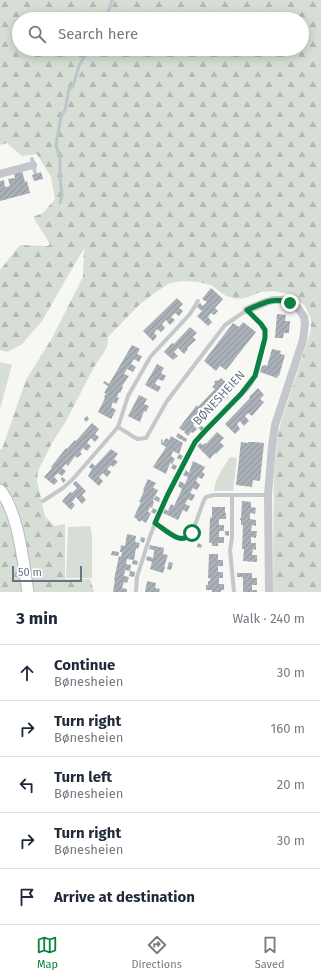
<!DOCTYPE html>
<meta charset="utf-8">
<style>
:root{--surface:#fff;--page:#f6f6f7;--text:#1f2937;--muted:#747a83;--line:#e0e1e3;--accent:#0b8043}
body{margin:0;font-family:"Fira Sans",sans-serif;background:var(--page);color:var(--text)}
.scale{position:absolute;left:12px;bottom:10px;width:70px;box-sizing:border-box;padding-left:4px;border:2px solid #667485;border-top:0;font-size:11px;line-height:14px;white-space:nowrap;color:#667485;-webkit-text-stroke:3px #fff;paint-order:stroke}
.stop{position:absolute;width:12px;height:12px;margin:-9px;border:3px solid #0b8043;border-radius:50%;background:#fff}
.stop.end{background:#0b8043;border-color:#fff;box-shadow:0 1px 4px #0008}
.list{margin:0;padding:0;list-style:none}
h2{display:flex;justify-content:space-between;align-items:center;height:52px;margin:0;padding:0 16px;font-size:17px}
h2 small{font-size:13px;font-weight:400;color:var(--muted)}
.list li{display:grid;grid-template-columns:26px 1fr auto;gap:12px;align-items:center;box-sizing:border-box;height:56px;padding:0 16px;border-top:1px solid var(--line)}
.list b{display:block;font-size:15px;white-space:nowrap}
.list p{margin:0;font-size:13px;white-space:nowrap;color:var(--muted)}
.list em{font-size:13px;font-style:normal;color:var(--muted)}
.icon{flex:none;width:22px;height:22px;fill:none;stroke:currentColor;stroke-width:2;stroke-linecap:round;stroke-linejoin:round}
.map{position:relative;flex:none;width:321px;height:592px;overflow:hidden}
.search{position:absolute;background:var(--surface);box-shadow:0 2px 10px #0003;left:12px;right:12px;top:12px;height:44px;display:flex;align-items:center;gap:10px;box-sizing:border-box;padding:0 14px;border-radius:22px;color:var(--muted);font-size:15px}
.sheet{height:332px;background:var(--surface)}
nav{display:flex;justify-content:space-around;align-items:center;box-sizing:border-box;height:56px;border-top:1px solid var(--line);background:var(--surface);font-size:11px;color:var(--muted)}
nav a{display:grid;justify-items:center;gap:2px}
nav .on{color:var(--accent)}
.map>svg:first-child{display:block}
.green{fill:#d7ded5}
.forest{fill:url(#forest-firs);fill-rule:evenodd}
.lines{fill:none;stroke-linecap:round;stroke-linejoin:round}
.stream{stroke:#bcc5cb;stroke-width:3}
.building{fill:url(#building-hatch)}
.secondary-casing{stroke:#b6bbc0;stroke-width:13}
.lane{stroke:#c4c7cb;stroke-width:4}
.street{stroke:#c4c7cb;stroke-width:8}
.secondary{stroke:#fff;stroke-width:11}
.route{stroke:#0b8043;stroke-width:5}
.labels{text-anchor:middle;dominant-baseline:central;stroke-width:4;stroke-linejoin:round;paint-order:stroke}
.street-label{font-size:12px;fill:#667485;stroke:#fff}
</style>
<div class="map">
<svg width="321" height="592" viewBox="0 0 321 592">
<defs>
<pattern id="forest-firs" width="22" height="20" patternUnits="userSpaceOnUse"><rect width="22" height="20" fill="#d7ded5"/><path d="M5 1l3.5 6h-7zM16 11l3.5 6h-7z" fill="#b2b9b2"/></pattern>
<pattern id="building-hatch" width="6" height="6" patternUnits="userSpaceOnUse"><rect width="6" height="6" fill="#a9b0b7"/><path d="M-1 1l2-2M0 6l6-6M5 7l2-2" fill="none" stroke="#8d949a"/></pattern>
</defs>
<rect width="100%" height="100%" fill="#f7f7f4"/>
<g class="green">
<polygon points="0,362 12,365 0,409"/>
<path d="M230,457L237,458L233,491H214C215,477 223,469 230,457Z"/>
<polygon points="90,526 92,535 92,578 66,578 68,527"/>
</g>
<path class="forest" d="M0,0H321V592H273L274,474L277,440L281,422L311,330V319L305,306L291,294L273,291L261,292L245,298L236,299L226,296L211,285L198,282L183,281L170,283L156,292L139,305L108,337L107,347L93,369L66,421L52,443L38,471L37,481L45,516L51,523L55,526L65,524V579H90L94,592H0V449H2L26,380L52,338L83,277L84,248L42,321L22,344L8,352L0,350V270L20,245L48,246L50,244L33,217L43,213L55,199L51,177L37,154L22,156L7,143L0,145ZM19,19H302V49H19Z"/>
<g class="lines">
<g class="stream">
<polyline points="104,19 108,13 112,0"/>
<polyline points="60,203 62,195 60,179 60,158 56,145 61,116 65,110 69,89 73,86 79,66 85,55 85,49"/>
</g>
</g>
<g class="building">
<polygon points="22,171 25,182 27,181 30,193 0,201 0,181 4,180 5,187 10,186 8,179 15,178 14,173"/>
<polygon points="41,172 43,179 34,181 32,175"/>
<polygon points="211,288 223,299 215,308 218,311 214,315 211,313 208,317 212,322 208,326 197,316 202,311 197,307 200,303 203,306 207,302 202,299"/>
<polygon points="177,298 183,304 179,308 183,311 179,316 175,313 171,317 175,320 170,325 166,320 162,324 165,328 161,332 157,329 154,333 157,336 153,341 143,331"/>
<polygon points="277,314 286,315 285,321 290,321 289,333 284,333 283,338 275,338"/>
<polygon points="243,322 256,332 226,370 220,366 216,371 204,361 233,323 239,327"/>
<polygon points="190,327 197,333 193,337 196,340 187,348 188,349 184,354 178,348 174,352 178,356 173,360 164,352 172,343 174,344"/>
<polygon points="132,345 140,349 137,354 142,356 139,362 134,359 131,364 136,367 133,372 127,369 124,374 129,376 122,386 123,387 120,393 119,392 117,397 119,398 116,404 113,402 111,407 116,410 111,419 98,412 105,398 104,397 106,393 104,393 108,386 103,383 105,381 109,384"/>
<polygon points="272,349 281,351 280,354 285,355 279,376 278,375 277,378 260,372 262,366 263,366 264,365 267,366"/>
<polygon points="157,364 164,368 161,373 166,376 163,381 158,379 155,384 161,387 158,392 145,385"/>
<polygon points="221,378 231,387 227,392 230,395 226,400 221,395 217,399 221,403 217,407 216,406 209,416 208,415 201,425 197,421 193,425 197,429 193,433 191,432 188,436 184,432 185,431 184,430 183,431 179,428 197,405 198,407 215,389 212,387 215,384 214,382 216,380 218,381"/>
<polygon points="258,388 264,395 260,399 264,402 252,416 248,413 245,416 249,421 244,426 240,421 237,424 240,429 235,434 225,424 250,398 249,397"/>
<polygon points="139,395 147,399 144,404 149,406 146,412 144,411 140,422 128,416"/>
<polygon points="87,416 89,419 86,422 84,419"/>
<polygon points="92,423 99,429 95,434 99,437 95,442 91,438 87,443 91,446 87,451 83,448 80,452 82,454 77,458 75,456 68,466 66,464 62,468 66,471 62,476 58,473 54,477 58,481 54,485 44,477 52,468 51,467 66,448 67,449 75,440 76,441"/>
<polygon points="201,425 204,428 201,431 198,427"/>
<polygon points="217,432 224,438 220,442 224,446 216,454 215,453 210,459 197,446 200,443 203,445 205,443 206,444"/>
<polygon points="178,433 187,439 186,442 176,437"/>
<polygon points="171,436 183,443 179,454 183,456 181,460 177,458 179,454 173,451 171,456 175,459 172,464 170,463 166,474 153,467 166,447 161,444 161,439 163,440 162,443 163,443 166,438 169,440"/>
<polygon points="241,442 248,443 248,442 255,442 264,443 260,481 253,480 252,487 236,485"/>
<polygon points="111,449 118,454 114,459 118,462 113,467 111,465 107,469 111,472 107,477 103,473 99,477 103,481 99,486 88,476 92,469 89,467 92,463 95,466"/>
<polygon points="193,461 205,467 202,472 205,474 202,479 198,477 196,481 200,485 197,490 193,488 190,493 195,495 192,501 188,499 185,504 190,506 187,512 183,510 178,520 163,513 165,509 168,511 171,504 174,506 182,489 178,486 180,481 185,484 188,477 183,475 186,470 189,473"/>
<polygon points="173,464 177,466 175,470 171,468"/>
<polygon points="62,477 66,480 63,483 61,479"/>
<polygon points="148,479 156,483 153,488 158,490 153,500 153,501 154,502 152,508 150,507 148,512 151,513 146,523 141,520 140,522 137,520 137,519 134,517 141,502 139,502 144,491 143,490"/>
<polygon points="76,481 86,491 82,495 86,500 82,504 76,497 72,502 75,505 71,510 62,501 70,492 72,493 77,488 73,484"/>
<polygon points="156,496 160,498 159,502 154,500"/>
<polygon points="242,501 251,502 251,507 256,508 255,514 250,513 250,519 256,520 256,526 252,525 251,531 257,531 256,538 251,537 251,543 256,543 256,550 253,549 252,555 257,555 257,562 243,561 244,549 242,549 243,525 241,525 241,520 240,520 240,518 241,518"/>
<polygon points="212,507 225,507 225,513 226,513 226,519 219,519 219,525 224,525 224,531 219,531 219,537 224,537 224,543 218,543 218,546 212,546 212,543 209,543 210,517 212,518"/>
<polygon points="153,508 157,510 155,514 151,512"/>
<polygon points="225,531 229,531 229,536 225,535"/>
<polygon points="127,534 136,536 135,542 140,543 138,549 136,548 134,560 127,559 126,564 131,565 130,571 125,570 124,576 129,577 127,583 124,582 122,588 127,589 127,592 113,592 115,580 114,580 119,556 121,557 122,552 120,552 121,545 125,546"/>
<polygon points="141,537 145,538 144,543 140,541"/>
<polygon points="198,543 202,545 201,548 197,547"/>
<polygon points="150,545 164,548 163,554 168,555 164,567 165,567 163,573 150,569 152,562 146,560 147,556 153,558 154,552 154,550 149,549"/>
<polygon points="112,551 119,552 118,556 111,555"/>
<polygon points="209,554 218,554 218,560 223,560 223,566 218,566 218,572 223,572 223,578 219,578 219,584 224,584 224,590 221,590 221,592 212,592 212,590 206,590 206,585 208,585 208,581 210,581 210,578 208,578"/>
<polygon points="133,560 138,561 137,565 132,564"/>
<polygon points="169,562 173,563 171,570 167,569"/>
<polygon points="130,571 135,572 134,577 129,576"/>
<polygon points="237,573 252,573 252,578 257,578 257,585 252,585 252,590 257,590 257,592 243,592 243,578 242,577 237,577"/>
<polygon points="147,581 156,583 155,588 160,589 159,592 145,592"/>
</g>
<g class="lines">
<defs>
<path id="secondary" d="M0,490C19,514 23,562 28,592"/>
</defs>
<use href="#secondary" class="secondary-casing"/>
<g class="lane">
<polyline points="32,159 35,172"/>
<polyline points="118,427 128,396 151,356 190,314 198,301"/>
<polyline points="232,495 232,538 230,550 234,592"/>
<polyline points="43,501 63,488 73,479 118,427 137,439 146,438 167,401 225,325 247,310 261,324 265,330 265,338 257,372 252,382 247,389 205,430 195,442 188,455 160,511 150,536 137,577 136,592"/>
<polyline points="155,523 178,538 187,538 192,533 204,500 206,497 214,495 268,495"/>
</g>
<g class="street">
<polyline points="0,174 33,165"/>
<polyline points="247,310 266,302 273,300 285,300 298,308 304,317 305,324 303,340 275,425 272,446 268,495 269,592"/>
</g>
<use href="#secondary" class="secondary"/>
</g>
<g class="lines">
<path class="route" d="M192,533C181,547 166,530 155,523L168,494L195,442L206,430L241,394L255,376L265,338V330L261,324L247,310C261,304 275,296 290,303"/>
</g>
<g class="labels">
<g class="street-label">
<text transform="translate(219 398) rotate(-47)">BØNESHEIEN</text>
</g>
</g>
</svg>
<div class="scale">50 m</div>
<div class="stop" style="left:192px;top:533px"></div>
<div class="stop end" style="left:290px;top:303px"></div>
<div class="search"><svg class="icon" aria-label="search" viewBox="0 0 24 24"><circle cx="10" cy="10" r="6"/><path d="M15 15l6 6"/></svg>Search here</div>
</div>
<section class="sheet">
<h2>3 min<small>Walk · 240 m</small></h2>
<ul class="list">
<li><svg class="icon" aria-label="ahead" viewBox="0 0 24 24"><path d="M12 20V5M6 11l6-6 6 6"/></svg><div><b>Continue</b><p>Bønesheien</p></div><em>30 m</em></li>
<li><svg class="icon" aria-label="right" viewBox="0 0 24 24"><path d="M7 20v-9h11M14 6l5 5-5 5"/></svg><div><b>Turn right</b><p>Bønesheien</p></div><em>160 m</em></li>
<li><svg class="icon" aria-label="left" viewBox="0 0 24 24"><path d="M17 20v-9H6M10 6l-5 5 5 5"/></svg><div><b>Turn left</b><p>Bønesheien</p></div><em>20 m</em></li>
<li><svg class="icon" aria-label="right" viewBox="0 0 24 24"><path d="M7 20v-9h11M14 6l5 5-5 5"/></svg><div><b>Turn right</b><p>Bønesheien</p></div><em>30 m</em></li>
<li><svg class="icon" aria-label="arrive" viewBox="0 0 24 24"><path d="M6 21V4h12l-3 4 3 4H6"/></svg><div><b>Arrive at destination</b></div></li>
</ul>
</section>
<nav>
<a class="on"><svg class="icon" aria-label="map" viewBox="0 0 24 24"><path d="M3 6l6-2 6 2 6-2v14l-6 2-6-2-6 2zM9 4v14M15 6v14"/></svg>Map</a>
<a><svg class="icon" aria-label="directions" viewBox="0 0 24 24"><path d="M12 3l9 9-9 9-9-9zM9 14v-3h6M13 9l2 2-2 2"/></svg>Directions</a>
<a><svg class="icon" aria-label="saved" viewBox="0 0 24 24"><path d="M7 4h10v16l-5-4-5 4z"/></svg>Saved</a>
</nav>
